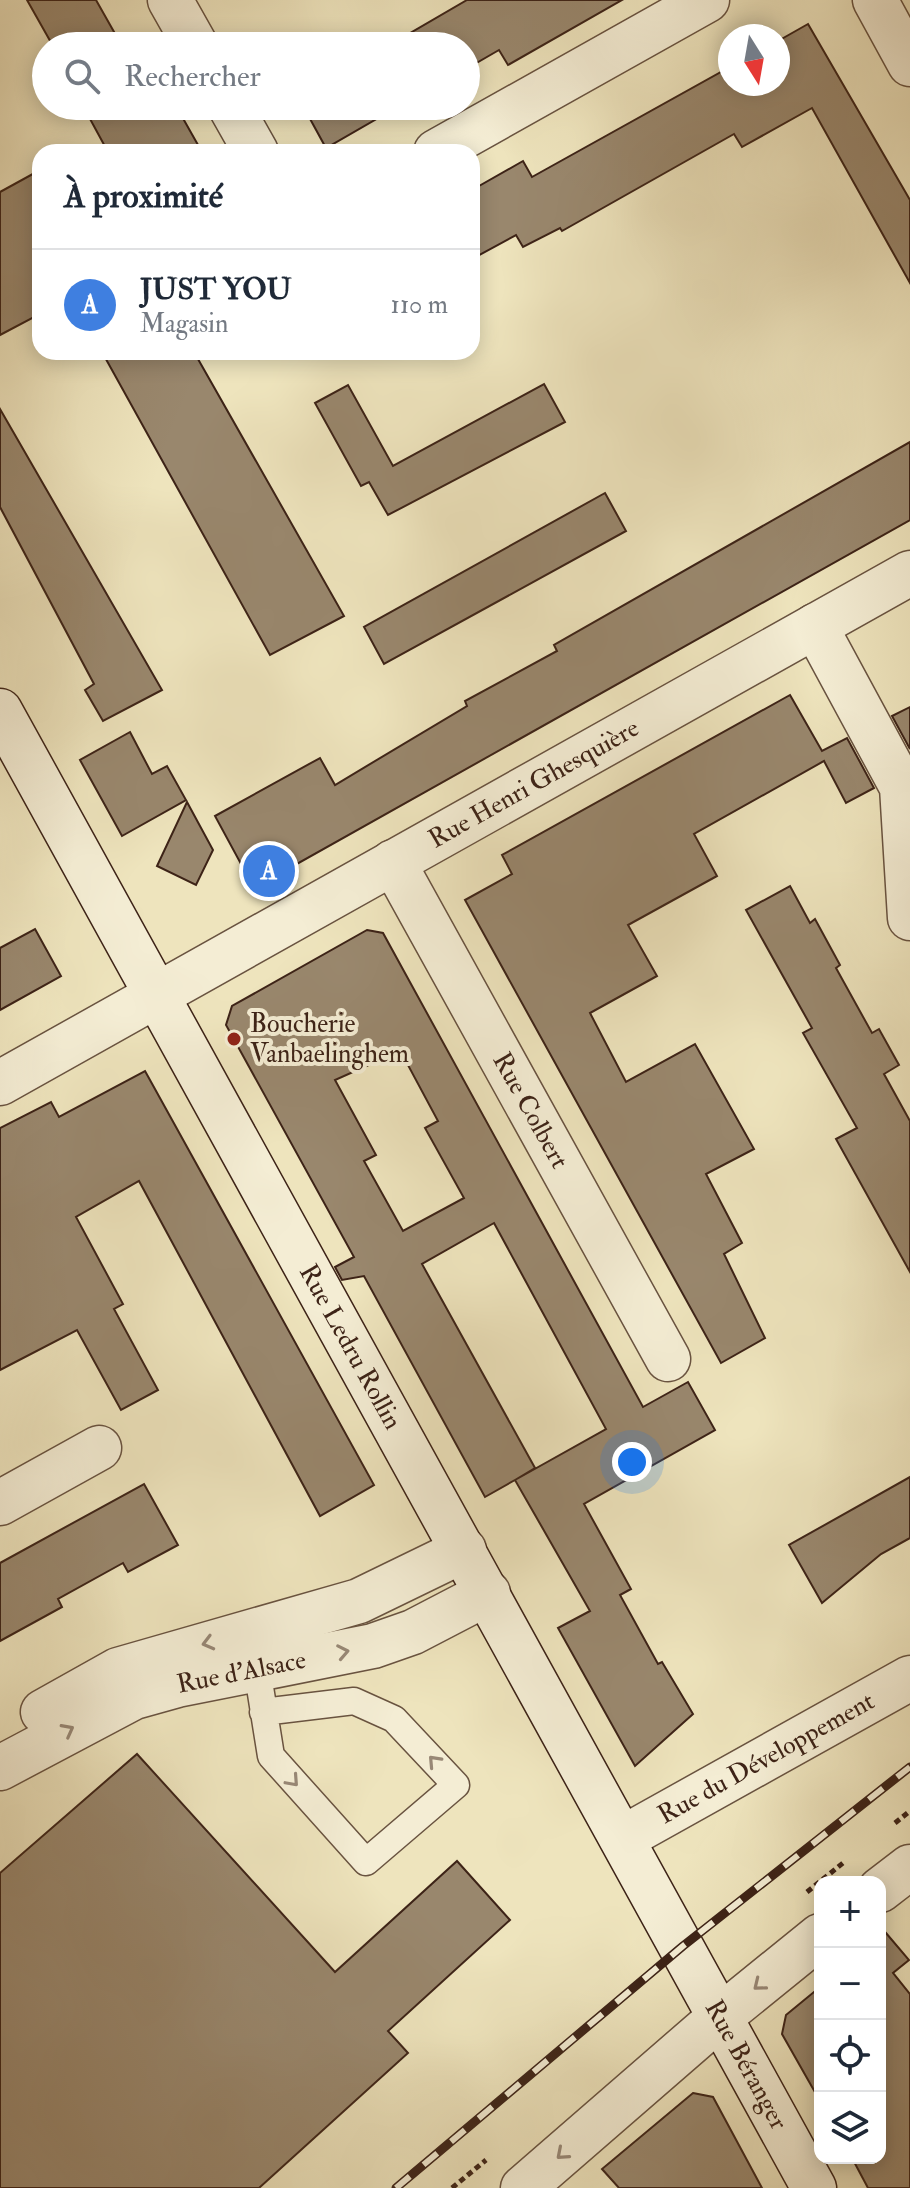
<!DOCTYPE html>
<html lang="fr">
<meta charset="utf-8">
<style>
:root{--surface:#fff;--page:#f6f6f7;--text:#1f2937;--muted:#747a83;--line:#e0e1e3;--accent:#ea580c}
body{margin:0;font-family:"IM FELL Double Pica",serif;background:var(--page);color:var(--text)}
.controls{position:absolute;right:24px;bottom:24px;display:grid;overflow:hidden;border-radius:16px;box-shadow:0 4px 20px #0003}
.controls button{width:72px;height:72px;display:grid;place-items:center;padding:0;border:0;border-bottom:2px solid var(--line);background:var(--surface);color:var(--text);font:40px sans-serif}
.compass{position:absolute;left:718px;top:24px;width:72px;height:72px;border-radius:50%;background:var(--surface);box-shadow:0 4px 20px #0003;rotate:169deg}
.you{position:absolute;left:632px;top:1462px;width:28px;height:28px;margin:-20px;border:6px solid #fff;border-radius:50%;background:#1a73e8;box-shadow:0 0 0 12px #1a73e833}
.badge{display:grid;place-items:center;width:52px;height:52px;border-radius:50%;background:var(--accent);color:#fff;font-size:26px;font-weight:700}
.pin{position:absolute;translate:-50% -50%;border:4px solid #fff;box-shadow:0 2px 8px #0006}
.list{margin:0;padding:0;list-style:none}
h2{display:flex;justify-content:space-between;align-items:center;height:104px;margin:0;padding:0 32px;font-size:34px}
h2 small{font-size:26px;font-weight:400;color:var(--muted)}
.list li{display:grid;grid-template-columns:52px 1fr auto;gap:24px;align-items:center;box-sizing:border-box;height:112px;padding:0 32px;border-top:2px solid var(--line)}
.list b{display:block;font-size:30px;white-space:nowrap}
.list p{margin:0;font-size:26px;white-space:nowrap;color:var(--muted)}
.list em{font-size:26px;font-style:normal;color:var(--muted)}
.icon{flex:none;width:44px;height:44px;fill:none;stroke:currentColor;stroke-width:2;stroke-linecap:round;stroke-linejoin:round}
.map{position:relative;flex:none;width:910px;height:2188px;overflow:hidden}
.search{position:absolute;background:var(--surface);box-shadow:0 4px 20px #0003;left:32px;top:32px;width:448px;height:88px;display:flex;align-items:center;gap:20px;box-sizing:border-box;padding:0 28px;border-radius:44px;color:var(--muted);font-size:30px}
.panel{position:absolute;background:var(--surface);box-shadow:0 4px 20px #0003;left:32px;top:144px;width:448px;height:216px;border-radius:24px}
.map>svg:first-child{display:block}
.building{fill:#99876d;stroke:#3d2317;stroke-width:2;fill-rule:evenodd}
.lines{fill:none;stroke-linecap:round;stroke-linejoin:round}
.lane-casing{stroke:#695340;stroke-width:29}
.street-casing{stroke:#695340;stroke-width:47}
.secondary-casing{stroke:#3d2317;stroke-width:47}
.path{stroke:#3d2317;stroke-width:5;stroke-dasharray:6 4;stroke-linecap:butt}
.lane{stroke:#f4edd4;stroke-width:26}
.street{stroke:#f4edd4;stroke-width:44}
.secondary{stroke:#f4edd4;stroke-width:44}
.rail-casing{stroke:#3d2317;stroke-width:9}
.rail{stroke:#f4edd4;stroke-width:6;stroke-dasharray:18;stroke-linecap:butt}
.oneway{stroke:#988876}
.poi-dot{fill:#8f2418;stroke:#f4edd4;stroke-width:3}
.labels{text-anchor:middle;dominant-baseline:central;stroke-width:8;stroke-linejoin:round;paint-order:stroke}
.street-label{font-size:26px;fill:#3d2317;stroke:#f4edd4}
.poi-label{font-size:26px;fill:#3d2317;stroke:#f4edd4;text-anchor:start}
</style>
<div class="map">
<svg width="910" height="2188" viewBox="0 0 910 2188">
<rect width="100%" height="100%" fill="#eee4bd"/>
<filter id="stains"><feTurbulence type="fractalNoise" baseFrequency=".0025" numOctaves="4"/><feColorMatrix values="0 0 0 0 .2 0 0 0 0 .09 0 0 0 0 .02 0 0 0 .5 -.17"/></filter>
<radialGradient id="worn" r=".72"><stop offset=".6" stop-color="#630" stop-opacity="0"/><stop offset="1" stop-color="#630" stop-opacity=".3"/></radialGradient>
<g class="building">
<polygon points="27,0 96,0 122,46 53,46"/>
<polygon points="467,0 622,0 508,65 499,50 466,69 466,46 379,46 396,36 398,40"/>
<polygon points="808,24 910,200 910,283 812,108 742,147 734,134 562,231 560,228 523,247 516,235 472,259 472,190 523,161 532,177 730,67 730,84 778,84 778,41"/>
<polygon points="83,106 176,106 202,152 108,152"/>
<polygon points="303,106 399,106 326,148"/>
<polygon points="40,170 40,314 0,335 0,192"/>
<polygon points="102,352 194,352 344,616 270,655"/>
<polygon points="544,384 565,422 388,515 369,482 361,486 315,403 348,385 393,466"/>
<polygon points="0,409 162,690 103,721 85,690 94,684 0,507"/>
<polygon points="910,442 910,520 254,888 215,816 320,758 335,785 467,706 465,701 557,651 554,645"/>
<polygon points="605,493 626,531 384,664 364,627"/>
<polygon points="790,695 822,751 847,738 874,788 846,803 824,761 694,834 717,876 628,925 657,976 590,1013 626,1082 695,1044 754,1149 706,1174 742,1243 724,1254 765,1338 721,1363 465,900 512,874 502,855"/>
<polygon points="910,707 910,749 892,716"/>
<polygon points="130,732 152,774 167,766 186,800 122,836 80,760"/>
<polygon points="187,802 213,850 196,885 157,866"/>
<polygon points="790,886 810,923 815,919 840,965 836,968 872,1033 879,1029 899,1065 884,1074 910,1121 910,1272 836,1139 857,1128 803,1033 812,1028 746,910"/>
<polygon points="35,929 61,976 0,1010 0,948"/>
<path d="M367,930L383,933L643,1407L688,1382L715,1430L584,1504L631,1589L620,1595L658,1664L662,1662L693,1714L635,1766L558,1628L590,1611L515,1480L485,1497L364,1276L342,1280L335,1267L354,1257L226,1025L232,1006ZM382,1059L408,1065L438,1121L425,1128L464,1198L403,1231L364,1161L376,1155L335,1080ZM494,1223L606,1429L515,1480L535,1468L422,1264Z"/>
<polygon points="145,1071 374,1485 320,1516 139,1181 76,1217 123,1304 114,1309 158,1390 121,1410 77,1330 0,1370 0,1128 51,1102 59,1117"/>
<polygon points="910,1477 910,1538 881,1554 822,1603 789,1545"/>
<polygon points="144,1484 178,1545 128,1572 123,1563 58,1599 62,1607 0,1641 0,1563"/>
<polygon points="137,1754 335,1972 457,1861 510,1920 388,2031 408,2053 259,2188 0,2188 0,1873"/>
<polygon points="886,1933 909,1960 893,1973 910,1994 910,2188 868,2188 852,2158 880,2158 880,1939"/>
<polygon points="820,1987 820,2101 782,2034 786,2015"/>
<polygon points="693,2093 713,2097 762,2188 619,2188 602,2169"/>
</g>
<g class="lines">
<defs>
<polyline id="lane" points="255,1656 271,1756 366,1862 456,1785 394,1719 354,1701 263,1712"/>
<g id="street">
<polyline points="170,0 196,46"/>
<polyline points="875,0 910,64"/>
<polyline points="230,106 256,152"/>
<polyline points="436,152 707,0"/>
<polyline points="815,626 902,787 910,918"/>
<path id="s1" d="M393,862L668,1359"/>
<path id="s2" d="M0,1083L910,573"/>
<polyline points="0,1503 99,1448"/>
<polyline points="43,1712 118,1670 359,1601 464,1550"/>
<path id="s3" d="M0,1768L134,1697L177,1685L373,1646L413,1632L488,1593"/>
<path id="s4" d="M623,1838L910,1678"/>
<polyline points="880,1890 910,1867"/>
<polyline points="523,2188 720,2017 820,1936"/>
</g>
<g id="secondary">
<path id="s5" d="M0,711L814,2188"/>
</g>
</defs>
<use href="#lane" class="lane-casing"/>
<use href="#street" class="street-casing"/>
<use href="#secondary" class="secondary-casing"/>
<g class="path">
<polyline points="895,1823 910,1811"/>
<polyline points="807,1892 843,1863"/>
<polyline points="452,2188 486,2160"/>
</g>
<use href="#lane" class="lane"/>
<use href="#street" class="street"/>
<use href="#secondary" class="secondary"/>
<defs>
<polyline id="rail" points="396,2188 683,1946 910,1767"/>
</defs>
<use href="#rail" class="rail-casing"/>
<use href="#rail" class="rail"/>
</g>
<defs><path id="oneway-chevron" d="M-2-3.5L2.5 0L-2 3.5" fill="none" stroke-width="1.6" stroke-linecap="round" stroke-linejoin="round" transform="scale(2)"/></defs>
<g class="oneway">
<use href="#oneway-chevron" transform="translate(208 1643) rotate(165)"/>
<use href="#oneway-chevron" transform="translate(343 1652) rotate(-11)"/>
<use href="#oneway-chevron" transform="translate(68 1730) rotate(-28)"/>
<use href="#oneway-chevron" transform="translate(434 1761) rotate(-133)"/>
<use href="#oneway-chevron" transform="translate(293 1781) rotate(48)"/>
<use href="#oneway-chevron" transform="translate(759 1985) rotate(141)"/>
<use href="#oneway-chevron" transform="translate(562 2154) rotate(139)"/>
</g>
<circle class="poi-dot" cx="234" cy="1039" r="8"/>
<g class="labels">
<g class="street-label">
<text stroke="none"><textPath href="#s2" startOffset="612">Rue Henri Ghesquière</textPath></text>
<text stroke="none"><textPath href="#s1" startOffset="284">Rue Colbert</textPath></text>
<text stroke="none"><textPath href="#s5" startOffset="726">Rue Ledru Rollin</textPath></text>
<text stroke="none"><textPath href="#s3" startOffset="262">Rue d'Alsace</textPath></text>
<text stroke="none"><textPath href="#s4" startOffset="164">Rue du Développement</textPath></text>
<text stroke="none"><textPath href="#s5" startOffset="1546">Rue Béranger</textPath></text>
</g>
<g class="poi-label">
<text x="250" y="1024">Boucherie<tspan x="250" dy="30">Vanbaelinghem</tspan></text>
</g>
</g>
<rect width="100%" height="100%" filter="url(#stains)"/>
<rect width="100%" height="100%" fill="url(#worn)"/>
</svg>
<div class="controls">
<button>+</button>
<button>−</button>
<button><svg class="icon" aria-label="locate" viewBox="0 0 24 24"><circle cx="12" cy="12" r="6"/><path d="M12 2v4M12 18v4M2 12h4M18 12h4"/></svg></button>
<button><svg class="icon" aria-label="layers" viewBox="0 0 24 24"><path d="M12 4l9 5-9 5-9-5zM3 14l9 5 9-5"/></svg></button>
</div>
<svg class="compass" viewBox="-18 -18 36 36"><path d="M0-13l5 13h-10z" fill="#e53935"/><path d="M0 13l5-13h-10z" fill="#747a83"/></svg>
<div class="you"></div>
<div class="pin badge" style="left:269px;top:871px;background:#3f7fe0">A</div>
<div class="search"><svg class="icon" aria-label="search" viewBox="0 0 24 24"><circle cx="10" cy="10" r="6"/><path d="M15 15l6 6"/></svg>Rechercher</div>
<section class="panel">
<h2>À proximité<small></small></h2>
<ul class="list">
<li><span class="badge" style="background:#3f7fe0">A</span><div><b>JUST YOU</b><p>Magasin</p></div><em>110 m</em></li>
</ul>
</section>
</div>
